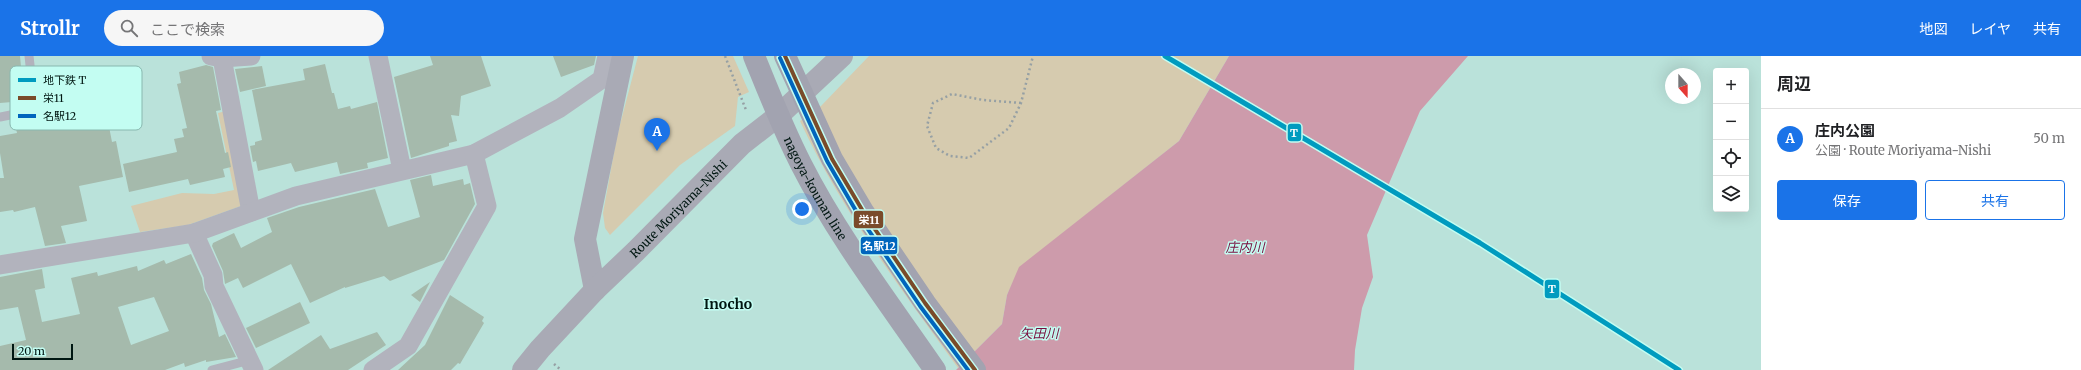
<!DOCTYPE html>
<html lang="ja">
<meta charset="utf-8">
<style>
:root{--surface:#fff;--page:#f6f6f6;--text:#202124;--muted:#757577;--line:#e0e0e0;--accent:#1a73e8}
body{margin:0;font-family:Merriweather,"Noto Sans JP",serif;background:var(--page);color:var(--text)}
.controls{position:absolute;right:12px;top:12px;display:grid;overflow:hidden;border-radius:4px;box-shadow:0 4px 16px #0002}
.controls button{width:36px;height:36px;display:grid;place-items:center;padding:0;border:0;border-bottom:1px solid var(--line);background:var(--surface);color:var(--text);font:20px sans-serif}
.compass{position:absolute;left:1665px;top:12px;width:36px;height:36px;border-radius:50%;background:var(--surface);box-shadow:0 4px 16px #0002;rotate:159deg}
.scale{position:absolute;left:12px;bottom:10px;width:61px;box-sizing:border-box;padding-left:4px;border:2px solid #001712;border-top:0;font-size:11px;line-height:14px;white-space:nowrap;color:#001712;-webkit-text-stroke:3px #c3fdf2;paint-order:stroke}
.you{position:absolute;left:802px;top:153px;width:14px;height:14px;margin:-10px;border:3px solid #fff;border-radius:50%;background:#1a73e8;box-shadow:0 0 0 6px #1a73e833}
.badge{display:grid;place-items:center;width:26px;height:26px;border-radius:50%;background:var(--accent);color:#fff;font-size:13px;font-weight:700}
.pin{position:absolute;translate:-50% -33px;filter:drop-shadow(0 1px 2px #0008)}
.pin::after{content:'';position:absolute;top:21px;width:14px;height:12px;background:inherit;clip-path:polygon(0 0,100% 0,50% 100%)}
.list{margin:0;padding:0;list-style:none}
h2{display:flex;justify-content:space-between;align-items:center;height:52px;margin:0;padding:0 16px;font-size:17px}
h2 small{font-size:13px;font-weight:400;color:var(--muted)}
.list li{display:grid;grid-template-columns:26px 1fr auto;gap:12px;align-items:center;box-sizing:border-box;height:60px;padding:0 16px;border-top:1px solid var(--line)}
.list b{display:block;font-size:15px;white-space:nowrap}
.list p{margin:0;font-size:13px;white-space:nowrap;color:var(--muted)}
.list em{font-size:13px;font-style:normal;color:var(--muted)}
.actions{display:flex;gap:8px;padding:12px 16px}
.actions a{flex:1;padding:9px 0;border:1px solid var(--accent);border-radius:4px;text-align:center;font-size:14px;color:var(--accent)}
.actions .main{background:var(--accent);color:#fff}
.icon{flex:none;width:22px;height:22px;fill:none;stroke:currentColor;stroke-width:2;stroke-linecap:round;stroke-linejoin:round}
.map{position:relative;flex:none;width:1761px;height:314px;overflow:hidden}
header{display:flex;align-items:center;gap:24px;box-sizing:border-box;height:56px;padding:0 20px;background:var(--accent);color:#fff}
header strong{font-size:19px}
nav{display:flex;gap:22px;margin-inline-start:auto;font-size:14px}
.search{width:280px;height:36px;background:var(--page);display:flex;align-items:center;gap:10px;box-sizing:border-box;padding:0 14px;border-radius:22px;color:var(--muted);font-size:15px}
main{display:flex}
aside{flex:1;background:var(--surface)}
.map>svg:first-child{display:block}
.green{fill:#d6cbaf}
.water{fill:#cd9bab}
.building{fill:#a5baac;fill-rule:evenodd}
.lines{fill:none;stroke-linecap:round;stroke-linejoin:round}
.path{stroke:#96a0a4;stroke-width:2.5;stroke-dasharray:2 3;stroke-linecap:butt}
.lane{stroke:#b2b3bd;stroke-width:9}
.street{stroke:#b2b3bd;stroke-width:19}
.secondary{stroke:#a9aab5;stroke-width:22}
.primary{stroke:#a2a3b0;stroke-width:22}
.bus-1-casing{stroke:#c3fdf2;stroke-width:7}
.bus-2-casing{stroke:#c3fdf2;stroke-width:7}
.bus-1{stroke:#7a4b2a;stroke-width:4}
.bus-2{stroke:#0065bd;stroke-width:4}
.metro-1-casing{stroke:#c3fdf2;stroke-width:8}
.metro-1{stroke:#009bbf;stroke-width:5}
.labels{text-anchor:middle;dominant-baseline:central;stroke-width:3;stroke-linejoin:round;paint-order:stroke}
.street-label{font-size:12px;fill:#001712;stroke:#c3fdf2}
.water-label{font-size:13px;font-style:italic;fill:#790b3d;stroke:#c3fdf2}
.quarter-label{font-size:14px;font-weight:bold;fill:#001712;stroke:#c3fdf2}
.key{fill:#c3fdf2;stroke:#88b8af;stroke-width:1}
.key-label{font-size:11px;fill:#001712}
.line-badge{stroke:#c3fdf2;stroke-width:1.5}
.badge-label{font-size:11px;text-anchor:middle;font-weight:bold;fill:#fff}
</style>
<header>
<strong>Strollr</strong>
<div class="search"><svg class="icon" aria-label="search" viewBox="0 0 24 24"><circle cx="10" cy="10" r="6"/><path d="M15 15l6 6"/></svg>ここで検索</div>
<nav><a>地図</a><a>レイヤ</a><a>共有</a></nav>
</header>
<main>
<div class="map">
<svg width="1761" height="314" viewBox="0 0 1761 314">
<rect width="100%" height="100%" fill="#bae2da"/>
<g class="green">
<polygon points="638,0 733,0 749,36 738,41 735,70 680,109 610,179 605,172 603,157 617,80"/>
<path d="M869,0H1229L1179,85L1020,211L1007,239L1002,268L958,312C901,233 841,154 800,65L821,50Z"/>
<polygon points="226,55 241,150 188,169 140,176 131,150 182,137 214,138 234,134 218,57"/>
</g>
<polygon class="water" points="1229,0 1468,0 1420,55 1367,179 1373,221 1362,252 1355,294 1354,314 956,314 1002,268 1007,239 1019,211 1179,85"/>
<g class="building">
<polygon points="0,0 20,0 24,45 0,47"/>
<polygon points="430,0 481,0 491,30 461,40 459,60 451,59 457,85 449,87 449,90 411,102 394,21 433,9"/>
<polygon points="553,0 596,0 594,9 561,21"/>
<polygon points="325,8 332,37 334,37 338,53 350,50 351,53 377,46 388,102 367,107 368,112 340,118 337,106 295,116 291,107 258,115 256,105 253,106 250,90 255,89 255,86 262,84 252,34 305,24 303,13"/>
<polygon points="206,9 213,11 221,54 216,55 225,97 228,96 231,111 223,113 225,121 190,129 188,123 129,136 123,108 177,96 174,83 184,81 182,73 187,72 177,28 181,27 179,16"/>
<polygon points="262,10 266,30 240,36 235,13"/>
<polygon points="104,45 112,86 116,85 123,121 79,130 87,165 61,170 66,187 45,190 35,151 14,156 13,154 0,156 0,122 4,122 0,97 0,80 17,77 14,64"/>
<polygon points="431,119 433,130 463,123 464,129 470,127 475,148 444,204 390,225 384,220 345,232 345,231 310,247 291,208 243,232 238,222 225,228 223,215 212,190 213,187 234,177 241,192 272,176 267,162 299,151 375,133 388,171 420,161 410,124"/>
<path d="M191,198L202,222L204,234L211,248L219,281L225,278L236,301L206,306V304L185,311L184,307L165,314H0V290L26,284L18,251L0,254V221L42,213L45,232L35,234L42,266L80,258L71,222L97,216L98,220L137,210L138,215L164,204L166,208ZM154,241L169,275L131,289L118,251Z"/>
<polygon points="430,226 420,246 411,239"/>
<polygon points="450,239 484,261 482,265 484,267 460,308 458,307 451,314 398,314 425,289"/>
<polygon points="300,246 310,267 256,292 246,272"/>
<polygon points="377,276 386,289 348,314 268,314 321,279 330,293"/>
</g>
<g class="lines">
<g class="path">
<polyline points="725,0 746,54"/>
<polyline points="1021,47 983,44 952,38 933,47 927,70 936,92 950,100 969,102 1009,72 1021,47 1033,0"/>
<polyline points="554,308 561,314"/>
</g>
<g class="lane">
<polyline points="0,61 35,54 29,0"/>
<polyline points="212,314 250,304"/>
</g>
<g class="street">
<polyline points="211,0 222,2 251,0"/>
<polyline points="378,0 402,114"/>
<polyline points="222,2 251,156"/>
<polyline points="194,177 213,219 214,230 254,314"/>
<polyline points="0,209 194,177 296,140 474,98 560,52 602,23 607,0"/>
<polyline points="373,314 408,290 487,150 474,98"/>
</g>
<g class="secondary">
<polyline points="595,234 585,183 623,0"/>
<path id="s1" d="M523,314L540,293L595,234L636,195L742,88L778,60L842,0"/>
</g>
<g class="primary">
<path id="s2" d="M754,0C769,37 783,73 801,108C838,181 889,247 935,314"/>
<polyline points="785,0 832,103 864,157 925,247 975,314"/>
</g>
<defs>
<polyline id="bus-1" points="785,0 832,103 864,157 925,247 975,314"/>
<polyline id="bus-2" points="780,2 827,105 859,160 920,250 968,314"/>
</defs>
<use href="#bus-1" class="bus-1-casing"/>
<use href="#bus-2" class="bus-2-casing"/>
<use href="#bus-1" class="bus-1"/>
<use href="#bus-2" class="bus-2"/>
<defs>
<polyline id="metro-1" points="1165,0 1480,187 1679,314"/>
</defs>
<use href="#metro-1" class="metro-1-casing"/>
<use href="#metro-1" class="metro-1"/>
</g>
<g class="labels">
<g class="street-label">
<text stroke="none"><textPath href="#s2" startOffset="146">nagoya-kounan line</textPath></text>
<text stroke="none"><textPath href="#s1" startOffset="224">Route Moriyama-Nishi</textPath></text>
</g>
<g class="water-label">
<text x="1245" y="191">庄内川</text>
<text x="1039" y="277">矢田川</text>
</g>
<g class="quarter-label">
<text x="728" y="248">Inocho</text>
</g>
</g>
<rect x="10" y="10" width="132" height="64" rx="6" class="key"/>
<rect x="18" y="22" width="18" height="4" fill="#009bbf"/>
<rect x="18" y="40" width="18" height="4" fill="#7a4b2a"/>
<rect x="18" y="58" width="18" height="4" fill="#0065bd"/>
<g class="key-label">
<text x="43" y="28">地下鉄 T</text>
<text x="43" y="46">栄11</text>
<text x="43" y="64">名駅12</text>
</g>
<g class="line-badge">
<rect x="1287" y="67" width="15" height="19" rx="4" fill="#009bbf"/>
<rect x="853" y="154" width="31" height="19" rx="4" fill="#7a4b2a"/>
<rect x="860" y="180" width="38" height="19" rx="4" fill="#0065bd"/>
<rect x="1544" y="223" width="16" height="20" rx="4" fill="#009bbf"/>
</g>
<g class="badge-label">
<text x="1294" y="81">T</text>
<text x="869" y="168">栄11</text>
<text x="879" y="194">名駅12</text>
<text x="1552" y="237">T</text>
</g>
</svg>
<div class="controls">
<button>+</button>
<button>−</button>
<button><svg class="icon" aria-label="locate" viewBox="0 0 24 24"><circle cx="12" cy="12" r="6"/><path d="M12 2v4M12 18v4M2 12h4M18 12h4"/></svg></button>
<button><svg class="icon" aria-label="layers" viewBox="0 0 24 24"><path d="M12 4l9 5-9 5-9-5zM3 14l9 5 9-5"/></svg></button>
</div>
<svg class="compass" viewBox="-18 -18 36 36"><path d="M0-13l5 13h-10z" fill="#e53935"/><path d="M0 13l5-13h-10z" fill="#757577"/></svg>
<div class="scale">20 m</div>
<div class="you"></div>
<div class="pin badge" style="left:657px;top:95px">A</div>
</div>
<aside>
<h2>周辺<small></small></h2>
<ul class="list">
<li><span class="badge">A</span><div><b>庄内公園</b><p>公園 · Route Moriyama-Nishi</p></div><em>50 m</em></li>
</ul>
<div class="actions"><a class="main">保存</a><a>共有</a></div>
</aside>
</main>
